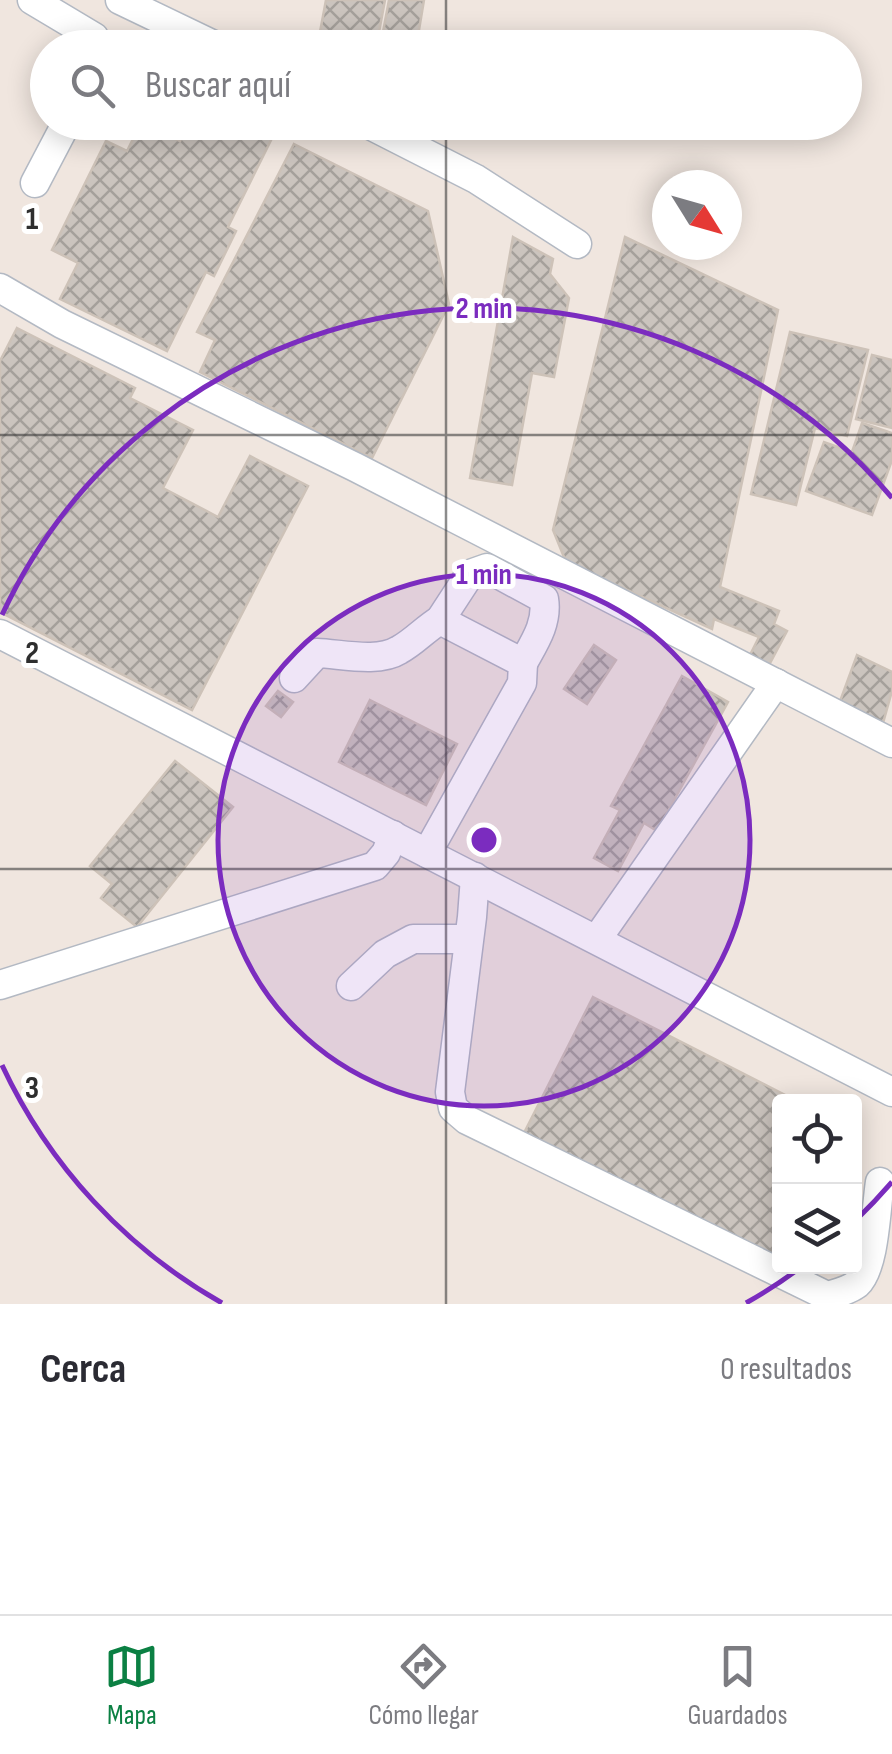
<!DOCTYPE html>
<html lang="es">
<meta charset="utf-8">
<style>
:root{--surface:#fff;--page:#f7f7f7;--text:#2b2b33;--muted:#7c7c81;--line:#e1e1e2;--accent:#0b8043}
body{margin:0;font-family:"Sofia Sans Condensed",sans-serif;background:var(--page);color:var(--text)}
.controls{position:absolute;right:30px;bottom:30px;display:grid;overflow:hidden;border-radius:10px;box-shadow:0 5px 25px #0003}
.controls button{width:90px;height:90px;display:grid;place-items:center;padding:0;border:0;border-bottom:2px solid var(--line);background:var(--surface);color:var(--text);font:50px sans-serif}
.compass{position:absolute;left:652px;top:170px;width:90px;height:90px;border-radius:50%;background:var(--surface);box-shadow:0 5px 25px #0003;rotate:127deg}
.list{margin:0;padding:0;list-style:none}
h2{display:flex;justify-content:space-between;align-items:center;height:130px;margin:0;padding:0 40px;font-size:42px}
h2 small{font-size:32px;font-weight:400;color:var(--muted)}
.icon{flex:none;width:55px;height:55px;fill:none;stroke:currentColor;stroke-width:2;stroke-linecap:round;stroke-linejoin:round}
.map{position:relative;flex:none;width:892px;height:1304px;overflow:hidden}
.search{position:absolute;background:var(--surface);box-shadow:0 5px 25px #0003;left:30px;right:30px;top:30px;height:110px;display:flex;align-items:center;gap:25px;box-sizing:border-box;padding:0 35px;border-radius:55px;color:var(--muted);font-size:38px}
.sheet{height:310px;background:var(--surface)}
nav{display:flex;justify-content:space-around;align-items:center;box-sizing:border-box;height:140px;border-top:2px solid var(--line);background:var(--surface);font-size:28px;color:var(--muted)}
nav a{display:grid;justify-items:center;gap:5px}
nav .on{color:var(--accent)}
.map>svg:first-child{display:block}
.building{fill:url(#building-cross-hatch);stroke:#cdc2b8;stroke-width:2.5}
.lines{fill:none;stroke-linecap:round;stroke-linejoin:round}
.minor-casing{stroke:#b3b9c3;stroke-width:31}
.minor{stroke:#fff;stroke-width:28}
.grid{fill:none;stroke:#2e2e2e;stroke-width:2.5;stroke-opacity:0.55}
.ring{fill:none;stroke:#7b2cbf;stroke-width:5}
.grid-label{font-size:32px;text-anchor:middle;font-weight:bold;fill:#2e2e2e;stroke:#fff;stroke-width:10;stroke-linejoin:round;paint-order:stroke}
.centre{fill:#7b2cbf;stroke:#fff;stroke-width:5}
.ring-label{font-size:30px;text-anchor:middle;font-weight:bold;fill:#7b2cbf;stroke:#fff;stroke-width:10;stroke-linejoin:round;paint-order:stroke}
</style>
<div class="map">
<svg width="892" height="1304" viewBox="0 0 892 1304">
<defs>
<pattern id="building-cross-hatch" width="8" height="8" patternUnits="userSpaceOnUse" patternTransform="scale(2.5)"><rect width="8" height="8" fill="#cbc4be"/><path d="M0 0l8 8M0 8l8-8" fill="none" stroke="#a5a09b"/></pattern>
</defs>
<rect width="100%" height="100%" fill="#f0e6df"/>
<g class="building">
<polygon points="326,0 385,0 376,48 317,48"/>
<polygon points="389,0 424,0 416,48 380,48"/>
<polygon points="189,122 250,122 274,134 228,227 236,231 214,276 206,272 167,351 60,299 78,263 52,250 106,141 127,151 137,131 146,135 150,127 180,141"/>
<polygon points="294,144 428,211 449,304 372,458 200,372 215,340 197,332"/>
<polygon points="513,237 553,259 550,274 569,298 554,377 532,373 512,485 470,478"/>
<polygon points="625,237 778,310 720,587 779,611 774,624 787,631 769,665 750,655 759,637 714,619 712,629 566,562 553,530"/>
<polygon points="17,328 135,388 130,398 193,430 163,488 218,517 250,456 308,486 192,710 0,612 0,361"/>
<polygon points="790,332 868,350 847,436 815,428 796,505 751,494"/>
<polygon points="872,355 892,360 892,428 856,419"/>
<polygon points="862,423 892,433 892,460 872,515 806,491 824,442 852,452"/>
<polygon points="594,645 616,660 587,704 564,689"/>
<polygon points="857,655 892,672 892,691 883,723 839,704"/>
<polygon points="682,676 728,702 657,831 644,823 618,871 594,858 620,810 611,806"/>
<polygon points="278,691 293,702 281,717 266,706"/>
<polygon points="370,700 457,744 426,805 339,762"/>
<polygon points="175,761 233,807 137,927 101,898 112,884 90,866"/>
<polygon points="593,997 799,1102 780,1102 780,1265 523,1135"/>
</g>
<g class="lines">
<defs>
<g id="minor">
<polyline points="32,0 94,37 97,48"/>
<polyline points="120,0 220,48"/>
<polyline points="364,122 476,179 577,244"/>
<polyline points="35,183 67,122"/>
<polyline points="0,288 62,324 355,467 892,743"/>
<path d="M440,620L470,574L487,568L544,599C548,623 534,643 523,663"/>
<polyline points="0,634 892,1092"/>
<path d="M294,678L317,653C342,654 378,663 399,650C414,642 425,629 440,620L523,663L522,683L427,853"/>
<path d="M475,877L472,917L450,1092L453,1108L467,1120L827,1296C837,1293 848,1291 857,1284C875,1268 876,1207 880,1182"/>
<polyline points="597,939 776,683"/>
<polyline points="0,985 375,866 386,853 393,835"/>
<polyline points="351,986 385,954 413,939 468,939"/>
</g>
</defs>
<use href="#minor" class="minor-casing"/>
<use href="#minor" class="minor"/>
</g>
<path class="grid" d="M446,0V48M446,122V1304M0,435H892M0,869H892"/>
<circle cx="484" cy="840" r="266" fill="#7b2cbf" fill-opacity=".12"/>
<g class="ring">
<circle cx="484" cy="840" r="266"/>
<path d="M892 1182A532 532 0 0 1 857 1219M800 1268A532 532 0 0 1 746 1303M222 1303A532 532 0 0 1 2 1065M2 615A532 532 0 0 1 892 498"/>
</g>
<g class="grid-label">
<text x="32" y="229">1</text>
<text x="32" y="663">2</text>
<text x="32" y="1098">3</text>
</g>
<circle cx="484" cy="840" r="15" class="centre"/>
<g class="ring-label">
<text x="484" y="318">2 min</text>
<text x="484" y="584">1 min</text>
</g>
</svg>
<div class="controls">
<button><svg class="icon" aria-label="locate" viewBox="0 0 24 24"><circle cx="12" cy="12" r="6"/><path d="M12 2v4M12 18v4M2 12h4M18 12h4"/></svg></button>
<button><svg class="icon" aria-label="layers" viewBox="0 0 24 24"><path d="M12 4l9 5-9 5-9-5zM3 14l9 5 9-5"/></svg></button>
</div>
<svg class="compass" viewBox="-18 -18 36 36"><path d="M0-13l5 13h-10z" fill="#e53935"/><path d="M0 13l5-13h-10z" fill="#7c7c81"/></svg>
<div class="search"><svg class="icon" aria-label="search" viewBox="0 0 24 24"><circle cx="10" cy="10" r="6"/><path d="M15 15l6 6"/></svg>Buscar aquí</div>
</div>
<section class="sheet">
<h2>Cerca<small>0 resultados</small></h2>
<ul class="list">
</ul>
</section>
<nav>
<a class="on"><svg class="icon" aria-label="map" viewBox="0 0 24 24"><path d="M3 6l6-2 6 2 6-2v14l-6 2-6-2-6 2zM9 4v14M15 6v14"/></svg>Mapa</a>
<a><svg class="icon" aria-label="directions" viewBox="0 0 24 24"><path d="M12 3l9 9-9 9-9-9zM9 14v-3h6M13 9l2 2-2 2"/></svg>Cómo llegar</a>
<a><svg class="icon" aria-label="saved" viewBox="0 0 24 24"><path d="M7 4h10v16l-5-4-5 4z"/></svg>Guardados</a>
</nav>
